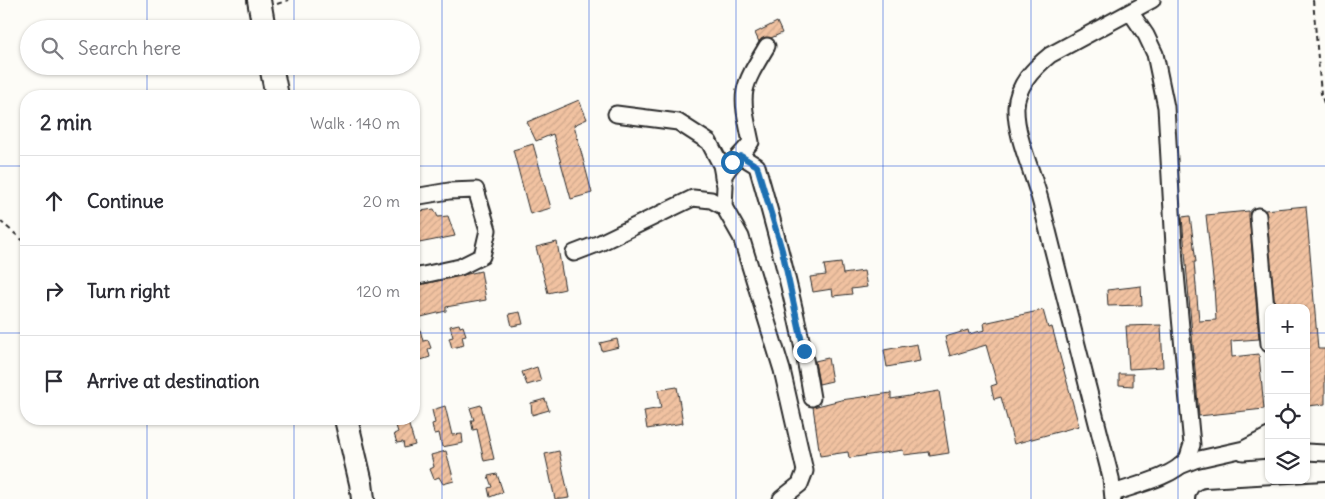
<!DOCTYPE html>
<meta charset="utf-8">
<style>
:root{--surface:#fff;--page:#f2f2f3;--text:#2b2b33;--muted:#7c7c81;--line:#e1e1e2}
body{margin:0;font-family:Delius,sans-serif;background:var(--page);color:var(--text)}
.controls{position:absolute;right:15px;bottom:15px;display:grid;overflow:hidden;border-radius:10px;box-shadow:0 1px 4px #0004}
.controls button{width:45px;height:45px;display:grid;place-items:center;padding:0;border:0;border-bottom:1px solid var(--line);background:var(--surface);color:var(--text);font:25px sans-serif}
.stop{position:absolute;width:15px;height:15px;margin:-11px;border:4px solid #1f6fb2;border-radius:50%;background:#fff}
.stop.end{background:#1f6fb2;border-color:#fff;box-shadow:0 1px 5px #0008}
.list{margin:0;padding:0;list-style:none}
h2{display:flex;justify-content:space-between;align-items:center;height:65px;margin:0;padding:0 20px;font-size:21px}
h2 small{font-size:16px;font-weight:400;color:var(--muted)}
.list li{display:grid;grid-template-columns:32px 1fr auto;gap:15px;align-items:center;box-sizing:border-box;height:90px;padding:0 20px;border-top:1px solid var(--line)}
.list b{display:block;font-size:19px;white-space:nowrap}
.list em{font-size:16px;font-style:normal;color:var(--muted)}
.icon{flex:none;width:28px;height:28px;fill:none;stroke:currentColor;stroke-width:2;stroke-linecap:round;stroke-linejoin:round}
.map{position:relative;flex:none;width:1325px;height:499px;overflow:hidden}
.search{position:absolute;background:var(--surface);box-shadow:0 1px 4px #0004;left:20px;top:20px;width:400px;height:55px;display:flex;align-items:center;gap:12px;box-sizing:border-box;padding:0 18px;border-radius:28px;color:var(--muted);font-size:19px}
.panel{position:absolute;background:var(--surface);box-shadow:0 1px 4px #0004;left:20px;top:90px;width:400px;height:335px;border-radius:20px}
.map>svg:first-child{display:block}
.building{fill:url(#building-hatch);stroke:#2b2b2b}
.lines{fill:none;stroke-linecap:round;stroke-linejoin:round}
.minor-casing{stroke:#2b2b2b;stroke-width:19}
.major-casing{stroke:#2b2b2b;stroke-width:24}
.highway-casing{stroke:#2b2b2b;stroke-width:26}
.path{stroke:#2b2b2b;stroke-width:2;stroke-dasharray:5 4;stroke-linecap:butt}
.minor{stroke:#fdfcf7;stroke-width:15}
.major{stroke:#fdfcf7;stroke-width:20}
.highway{stroke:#fdfcf7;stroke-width:22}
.route{stroke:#1f6fb2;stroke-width:6}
.grid{fill:none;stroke:#1d4ed8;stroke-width:1;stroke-opacity:0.55}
</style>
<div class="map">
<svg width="1325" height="499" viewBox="0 0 1325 499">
<defs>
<pattern id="building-hatch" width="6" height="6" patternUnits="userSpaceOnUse" patternTransform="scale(1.25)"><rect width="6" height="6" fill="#f1c2a1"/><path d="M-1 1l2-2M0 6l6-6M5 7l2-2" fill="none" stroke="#cfa78b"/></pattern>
</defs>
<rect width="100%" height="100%" fill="#fdfcf7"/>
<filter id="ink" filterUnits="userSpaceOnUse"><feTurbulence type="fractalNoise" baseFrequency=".02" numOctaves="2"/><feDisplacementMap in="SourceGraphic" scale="10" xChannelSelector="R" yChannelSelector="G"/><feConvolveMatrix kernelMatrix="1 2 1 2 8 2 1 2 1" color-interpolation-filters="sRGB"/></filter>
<g filter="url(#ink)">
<g class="building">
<polygon points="777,22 782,33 771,38 763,38 759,42 755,33"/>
<polygon points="579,100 587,119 574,125 592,193 571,199 553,134 536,141 527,122"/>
<polygon points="533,144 551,208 530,214 513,150"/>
<polygon points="1306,206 1318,349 1325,349 1325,404 1308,406 1306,308 1275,308 1265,210"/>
<polygon points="434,209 438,217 448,216 455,236 414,244 414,212"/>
<polygon points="1249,211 1259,339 1231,341 1232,357 1259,354 1264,409 1199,416 1182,217 1190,216 1196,262 1194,262 1199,321 1216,320 1214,287 1206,215"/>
<polygon points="557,242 565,289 548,293 536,247"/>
<polygon points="841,263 843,274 864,271 867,287 851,289 852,294 833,296 832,289 813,292 810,277 826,275 824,265"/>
<polygon points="481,271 486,300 446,307 446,311 417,318 423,341 428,340 431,348 428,349 430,357 418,361 416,355 414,356 414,286"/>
<polygon points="1141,286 1142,305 1108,306 1107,290"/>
<polygon points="1043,310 1048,328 1052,327 1079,426 1014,444 1001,397 994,399 991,386 997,384 986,345 950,356 945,337 968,330 969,334 985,330 984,323"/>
<polygon points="520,312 523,324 512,326 509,314"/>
<polygon points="459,324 460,327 463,326 466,335 462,336 464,345 452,348 449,338 453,337 450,326"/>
<polygon points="1161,325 1163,367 1129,369 1126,326"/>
<polygon points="617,339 619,347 602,351 600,343"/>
<polygon points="917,344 920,361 887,367 884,350"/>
<polygon points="828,358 832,381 819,384 815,361"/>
<polygon points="537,367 541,381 527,385 522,372"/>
<polygon points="1119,374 1133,374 1133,386 1119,385"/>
<polygon points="677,387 683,423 647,429 644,411 661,408 658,390"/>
<polygon points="939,391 949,453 930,456 929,452 904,455 903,450 849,458 848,452 820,456 813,407 841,400 891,393 891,399"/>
<polygon points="545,399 549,410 532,415 531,403"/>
<polygon points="481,405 494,459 484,461 477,429 473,430 471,420 474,420 470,408"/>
<polygon points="445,406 452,435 462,434 463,443 442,447 439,433 434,434 432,424 435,423 432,410"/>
<polygon points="400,419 407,419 415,445 404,448 403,442 397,443 394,434 398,432 394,420"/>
<polygon points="446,451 454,481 443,484 439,477 434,479 430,469 434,467 431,455"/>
<polygon points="559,451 569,498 563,499 555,499 545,454"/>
<polygon points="497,474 503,492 490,497 488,488 492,487 488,476"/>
</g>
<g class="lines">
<defs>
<g id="minor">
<polyline points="616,114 678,122 709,142 721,165 725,186 724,207 741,237 782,370 805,471 800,484 781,499"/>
<path d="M741,156L757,166C779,242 799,319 812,398"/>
<path d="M723,177C731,163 741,155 751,142C740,91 740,91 767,46"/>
<polyline points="414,197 449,191 476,190 488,230 482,256 460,267 414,277"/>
<polyline points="1258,216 1269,344"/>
<polyline points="574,253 600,243 693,198 711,200 724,207"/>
<polyline points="1243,452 1269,450"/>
<polyline points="1306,452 1325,453"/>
<polyline points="1180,466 1195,460 1244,449 1269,436"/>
<path d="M1113,493C1133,486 1174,477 1187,459C1189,456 1190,449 1192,445L1175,263L1166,107L1155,54L1146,35L1131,13"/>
<path d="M1113,499L1111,478C1088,387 1064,295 1041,203C1034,174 1015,137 1016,107C1017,85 1034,68 1050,55L1152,0"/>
</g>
<polyline id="major" points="1206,499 1325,492"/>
<g id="highway">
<polyline points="259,0 264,29"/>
<polyline points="271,66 277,96"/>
<polyline points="346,419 361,483 363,499"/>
</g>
</defs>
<use href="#minor" class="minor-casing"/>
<use href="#major" class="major-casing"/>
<use href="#highway" class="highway-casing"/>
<g class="path">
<polyline points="1313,0 1321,94 1325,106"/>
<polyline points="277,4 289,0"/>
<polyline points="0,221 26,243"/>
</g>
<use href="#minor" class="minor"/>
<use href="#major" class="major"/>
<use href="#highway" class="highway"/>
</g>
</g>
<g class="lines" filter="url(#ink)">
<polyline class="route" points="732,162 741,156 757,166 782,250 804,351"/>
</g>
<path class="grid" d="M147,0V29M294,0V29M442,0V499M589,0V499M736,0V499M883,0V499M1031,0V499M1178,0V499M147,66V96M294,66V96M0,166H26M414,166H1325M0,333H26M414,333H1269M1306,333H1325M147,419V499M294,419V499"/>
</svg>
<div class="controls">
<button>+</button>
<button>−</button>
<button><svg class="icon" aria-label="locate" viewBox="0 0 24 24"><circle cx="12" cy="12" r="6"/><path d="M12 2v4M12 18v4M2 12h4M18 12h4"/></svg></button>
<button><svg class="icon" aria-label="layers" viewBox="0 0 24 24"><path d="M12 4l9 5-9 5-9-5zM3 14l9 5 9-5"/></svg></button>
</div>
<div class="stop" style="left:732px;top:162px"></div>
<div class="stop end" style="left:804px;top:351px"></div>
<div class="search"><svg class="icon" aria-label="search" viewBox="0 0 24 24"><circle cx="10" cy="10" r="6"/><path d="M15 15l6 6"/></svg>Search here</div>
<section class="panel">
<h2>2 min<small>Walk · 140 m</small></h2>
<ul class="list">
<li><svg class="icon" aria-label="ahead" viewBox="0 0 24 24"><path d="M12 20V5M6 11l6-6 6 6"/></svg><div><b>Continue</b></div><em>20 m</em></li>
<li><svg class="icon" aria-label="right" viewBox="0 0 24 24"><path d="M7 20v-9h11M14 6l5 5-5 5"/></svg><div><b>Turn right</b></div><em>120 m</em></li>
<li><svg class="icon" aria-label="arrive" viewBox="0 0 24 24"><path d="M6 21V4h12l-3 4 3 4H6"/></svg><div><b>Arrive at destination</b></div></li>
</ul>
</section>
</div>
